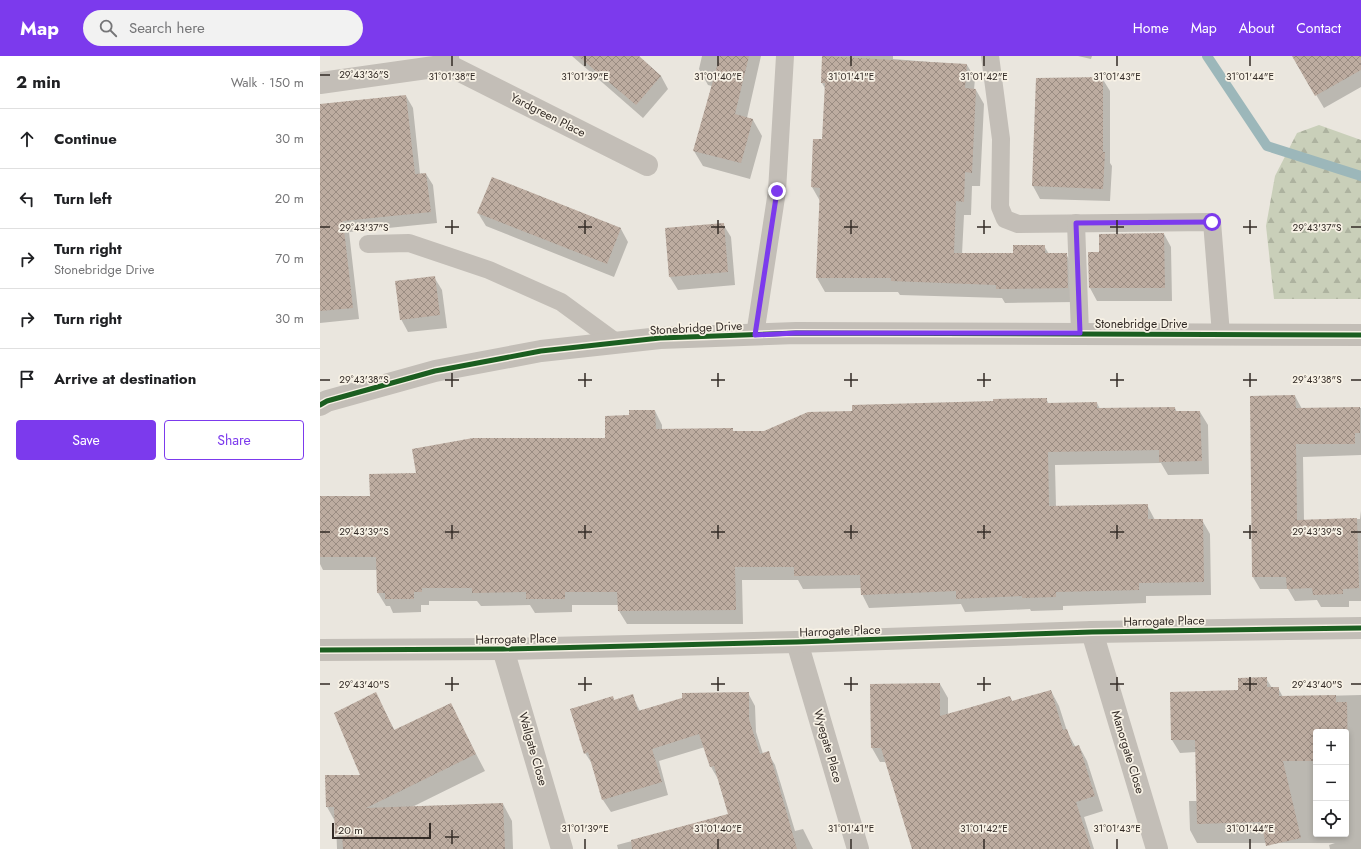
<!DOCTYPE html>
<meta charset="utf-8">
<style>
:root{--surface:#fff;--page:#f2f2f2;--text:#202124;--muted:#757577;--line:#e0e0e0;--accent:#7c3aed}
body{margin:0;font-family:Jost,sans-serif;background:var(--page);color:var(--text)}
.controls{position:absolute;right:12px;bottom:12px;display:grid;overflow:hidden;border-radius:4px;box-shadow:0 2px 6px #0003}
.controls button{width:36px;height:36px;display:grid;place-items:center;padding:0;border:0;border-bottom:1px solid var(--line);background:var(--surface);color:var(--text);font:20px sans-serif}
.scale{position:absolute;left:12px;bottom:10px;width:99px;box-sizing:border-box;padding-left:4px;border:2px solid #332b26;border-top:0;font-size:11px;line-height:14px;white-space:nowrap;color:#332b26;-webkit-text-stroke:3px #f7f1e5;paint-order:stroke}
.stop{position:absolute;width:12px;height:12px;margin:-9px;border:3px solid #7c3aed;border-radius:50%;background:#fff}
.stop.end{background:#7c3aed;border-color:#fff;box-shadow:0 1px 4px #0008}
.list{margin:0;padding:0;list-style:none}
h2{display:flex;justify-content:space-between;align-items:center;height:52px;margin:0;padding:0 16px;font-size:17px}
h2 small{font-size:13px;font-weight:400;color:var(--muted)}
.list li{display:grid;grid-template-columns:26px 1fr auto;gap:12px;align-items:center;box-sizing:border-box;height:60px;padding:0 16px;border-top:1px solid var(--line)}
.list b{display:block;font-size:15px;white-space:nowrap}
.list p{margin:0;font-size:13px;white-space:nowrap;color:var(--muted)}
.list em{font-size:13px;font-style:normal;color:var(--muted)}
.actions{display:flex;gap:8px;padding:12px 16px}
.actions a{flex:1;padding:9px 0;border:1px solid var(--accent);border-radius:4px;text-align:center;font-size:14px;color:var(--accent)}
.actions .main{background:var(--accent);color:#fff}
.icon{flex:none;width:22px;height:22px;fill:none;stroke:currentColor;stroke-width:2;stroke-linecap:round;stroke-linejoin:round}
.map{position:relative;flex:none;width:1041px;height:793px;overflow:hidden}
header{display:flex;align-items:center;gap:24px;box-sizing:border-box;height:56px;padding:0 20px;background:var(--accent);color:#fff}
header strong{font-size:19px}
nav{display:flex;gap:22px;margin-inline-start:auto;font-size:14px}
.search{width:280px;height:36px;background:var(--page);display:flex;align-items:center;gap:10px;box-sizing:border-box;padding:0 14px;border-radius:22px;color:var(--muted);font-size:15px}
main{display:flex}
aside{flex:1;background:var(--surface)}
.map>svg:first-child{display:block}
.forest{fill:url(#forest-firs)}
.shadow{fill:#0003;fill-rule:evenodd}
.lines{fill:none;stroke-linecap:round;stroke-linejoin:round}
.stream{stroke:#9cb7ba;stroke-width:10}
.building{fill:url(#building-cross-hatch)}
.service{stroke:#c3beb7;stroke-width:18}
.minor{stroke:#c3beb7;stroke-width:22}
.tertiary{stroke:#c3beb7;stroke-width:22}
.cycleway-casing{stroke:#f7f1e5;stroke-width:8}
.cycleway{stroke:#1b5e20;stroke-width:5}
.route{stroke:#7c3aed;stroke-width:5}
.ticks{fill:none;stroke:#332b26;stroke-width:1.5}
.labels{text-anchor:middle;dominant-baseline:central;stroke-width:3.5;stroke-linejoin:round;paint-order:stroke}
.street-label{font-size:12px;fill:#332b26;stroke:#f7f1e5}
.ticks-label{font-size:10px;text-anchor:middle;fill:#332b26;stroke:#f7f1e5;stroke-width:3.5;stroke-linejoin:round;paint-order:stroke}
</style>
<header>
<strong>Map</strong>
<div class="search"><svg class="icon" aria-label="search" viewBox="0 0 24 24"><circle cx="10" cy="10" r="6"/><path d="M15 15l6 6"/></svg>Search here</div>
<nav><a>Home</a><a>Map</a><a>About</a><a>Contact</a></nav>
</header>
<main>
<aside>
<h2>2 min<small>Walk · 150 m</small></h2>
<ul class="list">
<li><svg class="icon" aria-label="ahead" viewBox="0 0 24 24"><path d="M12 20V5M6 11l6-6 6 6"/></svg><div><b>Continue</b></div><em>30 m</em></li>
<li><svg class="icon" aria-label="left" viewBox="0 0 24 24"><path d="M17 20v-9H6M10 6l-5 5 5 5"/></svg><div><b>Turn left</b></div><em>20 m</em></li>
<li><svg class="icon" aria-label="right" viewBox="0 0 24 24"><path d="M7 20v-9h11M14 6l5 5-5 5"/></svg><div><b>Turn right</b><p>Stonebridge Drive</p></div><em>70 m</em></li>
<li><svg class="icon" aria-label="right" viewBox="0 0 24 24"><path d="M7 20v-9h11M14 6l5 5-5 5"/></svg><div><b>Turn right</b></div><em>30 m</em></li>
<li><svg class="icon" aria-label="arrive" viewBox="0 0 24 24"><path d="M6 21V4h12l-3 4 3 4H6"/></svg><div><b>Arrive at destination</b></div></li>
</ul>
<div class="actions"><a class="main">Save</a><a>Share</a></div>
</aside>
<div class="map">
<svg width="1041" height="793" viewBox="0 0 1041 793">
<defs>
<pattern id="forest-firs" width="22" height="20" patternUnits="userSpaceOnUse"><rect width="22" height="20" fill="#c9cfb9"/><path d="M5 1l3.5 6h-7zM16 11l3.5 6h-7z" fill="#adb29f"/></pattern>
<pattern id="building-cross-hatch" width="8" height="8" patternUnits="userSpaceOnUse"><rect width="8" height="8" fill="#bdaca0"/><path d="M0 0l8 8M0 8l8-8" fill="none" stroke="#9a8c82"/></pattern>
</defs>
<rect width="100%" height="100%" fill="#eae6de"/>
<polygon class="forest" points="999,69 1041,84 1041,243 954,243 946,170 955,120 977,77"/>
<g class="shadow">
<polygon points="252,0 317,0 341,20 348,33 323,62"/>
<polygon points="382,0 441,0 427,62 433,64 442,80 430,123 383,110 374,95 392,30 388,29 379,13"/>
<polygon points="503,0 573,0 573,3 647,9 655,22 654,34 656,34 664,48 660,130 652,130 651,159 644,159 642,198 694,198 724,190 729,198 746,198 754,212 755,246 685,247 682,242 580,239 578,236 505,236 497,222 500,145 492,131 503,84 506,34 502,27"/>
<polygon points="758,0 772,0 771,3"/>
<polygon points="973,0 1041,0 1041,31 1004,52"/>
<polygon points="782,22 790,35 790,107 792,110 790,145 720,143 713,130 717,23"/>
<polygon points="86,40 93,52 100,118 106,118 113,129 117,167 29,176 39,263 0,267 0,49"/>
<polygon points="158,157 301,173 308,186 294,221 166,170"/>
<polygon points="403,168 411,181 415,229 358,234 350,221 346,173"/>
<polygon points="844,178 851,191 852,245 777,245 770,232 769,197 780,197"/>
<polygon points="114,221 122,234 127,272 88,276 81,263"/>
<polygon points="975,340 982,353 1041,352 1041,399 983,401 984,464 1040,463 1041,455 1041,545 1029,545 1029,551 1001,551 997,544 975,545 968,533 940,533 933,521"/>
<polygon points="726,343 729,348 777,347 780,353 855,352 857,356 880,356 888,369 889,418 848,419 841,407 735,409 736,451 827,449 835,464 882,464 890,478 891,539 826,540 826,547 743,550 743,554 711,555 710,553 645,556 641,548 549,552 542,538 541,532 483,533 478,524 422,524 423,568 307,568 299,555 299,549 252,549 252,556 215,557 210,549 161,550 157,545 109,545 109,549 101,549 101,556 73,557 70,550 66,550 58,537 58,514 3,514 0,508 0,441 51,441 98,418 286,383 310,360 335,355 342,369 342,374 412,373 414,376 444,376 533,356"/>
<path d="M946,622L952,632H958L963,641L1041,639V793H1010L1009,789L1015,787H877L870,774L869,745H878L876,696L860,697L852,684L851,637L919,635ZM996,676H1026V778H996Z"/>
<polygon points="620,628 628,642 628,659 693,646 731,635 739,650 747,675 756,692 759,690 767,705 783,755 764,761 774,793 593,793 567,706 560,706 552,692"/>
<polygon points="55,637 75,675 130,648 165,715 90,752 183,748 192,765 193,793 17,793 16,767 7,751 6,720 42,720"/>
<polygon points="428,637 435,650 436,676 443,698 448,697 455,709 475,775 483,773 493,793 298,793 297,789 409,759 398,723 391,711 385,691 339,705 348,739 291,756 283,744 273,709 265,697 294,645 312,639 320,655"/>
</g>
<g class="lines">
<polyline class="stream" points="887,0 947,90 1041,120"/>
</g>
<g class="building">
<polygon points="258,0 319,0 341,20 316,49"/>
<polygon points="400,0 429,0 415,58 433,63 421,107 373,95"/>
<polygon points="502,0 647,8 645,32 656,33 652,117 645,116 644,146 636,145 634,197 693,197 693,189 725,189 725,197 747,197 748,232 676,233 676,229 571,225 571,222 496,222 500,132 491,131 493,83 502,83 505,27 501,27"/>
<polygon points="972,0 1041,0 1041,14 995,40"/>
<polygon points="783,21 783,96 785,96 783,133 712,130 716,22"/>
<polygon points="86,39 95,118 106,117 111,156 23,165 33,252 0,255 0,48"/>
<polygon points="172,121 301,172 287,208 157,157"/>
<polygon points="404,167 408,216 349,221 345,172"/>
<polygon points="844,177 845,232 769,232 768,196 779,196 779,178"/>
<polygon points="115,220 120,259 80,264 75,225"/>
<polygon points="975,339 976,352 1040,351 1040,377 1035,377 1035,388 976,388 977,464 1037,462 1039,532 1023,533 1023,538 993,539 992,532 967,533 966,521 932,521 930,340"/>
<polygon points="727,342 727,347 777,346 777,352 855,351 855,355 880,355 882,405 839,406 839,394 728,396 729,450 828,448 828,463 883,463 884,526 819,527 819,534 736,536 736,541 702,542 702,540 636,543 636,535 541,539 540,519 474,520 474,511 415,511 416,554 298,555 297,536 245,536 245,543 206,543 206,536 152,537 152,532 102,532 102,536 94,536 94,543 65,543 65,537 57,537 56,501 0,501 0,440 50,440 49,418 96,417 92,393 153,382 285,382 285,360 309,359 309,354 335,354 336,373 413,372 413,375 444,375 488,356 532,355 532,349 673,345 673,343"/>
<polygon points="947,621 947,631 959,631 959,640 1016,639 1016,646 1027,646 1028,704 1026,704 1026,676 996,676 996,705 963,705 981,782 946,790 941,766 877,768 875,684 851,684 850,636 918,634 918,622"/>
<polygon points="620,627 620,660 690,640 692,645 731,634 743,674 747,673 753,691 759,689 775,740 756,746 771,793 592,793 561,692 551,692 550,628"/>
<polygon points="56,636 74,674 131,647 156,698 46,752 183,747 185,793 23,793 22,779 15,780 14,751 6,751 5,719 40,719 14,657"/>
<polygon points="429,636 429,663 440,698 449,695 477,793 312,793 311,784 408,758 394,710 390,711 379,678 332,693 342,726 282,744 268,696 264,698 250,653 293,640 294,644 313,638 318,655 362,642 362,637"/>
</g>
<g class="lines">
<g class="service">
<polyline points="670,0 681,83 680,151 685,163 698,168 892,166 901,278"/>
<polyline points="756,167 760,277"/>
<polyline points="48,188 89,187 169,214 241,246 297,287"/>
<polyline points="435,279 457,135 465,0"/>
</g>
<g class="minor">
<polyline points="128,0 128,9 327,109"/>
<polyline points="0,27 128,9"/>
<polyline points="772,576 837,793"/>
<polyline points="477,586 538,793"/>
<polyline points="183,593 242,793"/>
<polyline points="0,594 183,593 477,586 772,576 1041,572"/>
</g>
<polyline class="tertiary" points="0,349 7,345 115,315 221,295 340,282 476,277 1041,279"/>
<defs>
<g id="cycleway">
<polyline points="0,349 7,345 115,315 221,295 340,282 476,277 1041,279"/>
<polyline points="0,594 183,593 477,586 772,576 1041,572"/>
</g>
</defs>
<use href="#cycleway" class="cycleway-casing"/>
<use href="#cycleway" class="cycleway"/>
</g>
<g class="lines">
<polyline class="route" points="457,135 435,279 476,277 760,277 756,167 892,166"/>
</g>
<path class="ticks" d="M132,0V10M265,0V10M398,0V10M531,0V10M664,0V10M797,0V10M930,0V10M0,19H10M132,164V178M265,164V178M398,164V178M531,164V178M664,164V178M797,164V178M930,164V178M0,171H10M125,171H139M258,171H272M391,171H405M524,171H538M657,171H671M790,171H804M923,171H937M1031,171H1041M132,317V331M265,317V331M398,317V331M531,317V331M664,317V331M797,317V331M930,317V331M0,324H10M125,324H139M258,324H272M391,324H405M524,324H538M657,324H671M790,324H804M923,324H937M1031,324H1041M132,469V483M265,469V483M398,469V483M531,469V483M664,469V483M797,469V483M930,469V483M0,476H10M125,476H139M258,476H272M391,476H405M524,476H538M657,476H671M790,476H804M923,476H937M1031,476H1041M132,621V635M265,621V635M398,621V635M531,621V635M664,621V635M797,621V635M930,621V635M0,628H10M125,628H139M258,628H272M391,628H405M524,628H538M657,628H671M790,628H804M923,628H937M1031,628H1041M132,774V788M125,781H139M265,783V793M398,783V793M531,783V793M664,783V793M797,783V793M930,783V793"/>
<g class="labels">
<g class="street-label">
<text transform="translate(228 59) rotate(27)">Yardgreen Place</text>
<text x="821" y="268">Stonebridge Drive</text>
<text transform="translate(376 272) rotate(-3)">Stonebridge Drive</text>
<text transform="translate(844 565) rotate(-1)">Harrogate Place</text>
<text transform="translate(520 575) rotate(-2)">Harrogate Place</text>
<text transform="translate(196 583) rotate(-1)">Harrogate Place</text>
<text transform="translate(508 690) rotate(74)">Wyegate Place</text>
<text transform="translate(213 693) rotate(74)">Wallgate Close</text>
<text transform="translate(808 696) rotate(73)">Manorgate Close</text>
</g>
</g>
<g class="ticks-label">
<text x="44" y="22">29°43'36"S</text>
<text x="132" y="24">31°01'38"E</text>
<text x="265" y="24">31°01'39"E</text>
<text x="398" y="24">31°01'40"E</text>
<text x="531" y="24">31°01'41"E</text>
<text x="664" y="24">31°01'42"E</text>
<text x="797" y="24">31°01'43"E</text>
<text x="930" y="24">31°01'44"E</text>
<text x="44" y="175">29°43'37"S</text>
<text x="997" y="175">29°43'37"S</text>
<text x="44" y="327">29°43'38"S</text>
<text x="997" y="327">29°43'38"S</text>
<text x="44" y="479">29°43'39"S</text>
<text x="997" y="479">29°43'39"S</text>
<text x="44" y="632">29°43'40"S</text>
<text x="997" y="632">29°43'40"S</text>
<text x="265" y="776">31°01'39"E</text>
<text x="398" y="776">31°01'40"E</text>
<text x="531" y="776">31°01'41"E</text>
<text x="664" y="776">31°01'42"E</text>
<text x="797" y="776">31°01'43"E</text>
<text x="930" y="776">31°01'44"E</text>
</g>
</svg>
<div class="controls">
<button>+</button>
<button>−</button>
<button><svg class="icon" aria-label="locate" viewBox="0 0 24 24"><circle cx="12" cy="12" r="6"/><path d="M12 2v4M12 18v4M2 12h4M18 12h4"/></svg></button>
</div>
<div class="scale">20 m</div>
<div class="stop" style="left:892px;top:166px"></div>
<div class="stop end" style="left:457px;top:135px"></div>
</div>
</main>
